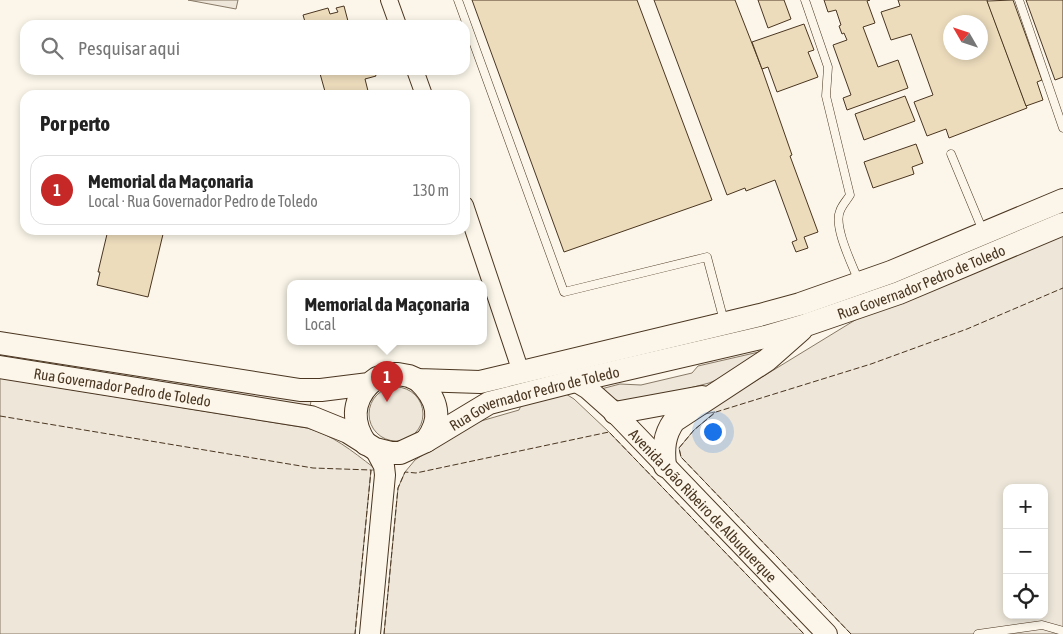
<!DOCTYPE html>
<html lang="pt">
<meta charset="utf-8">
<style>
:root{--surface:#fff;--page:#f2f2f2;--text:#222;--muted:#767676;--line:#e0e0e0;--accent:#c62828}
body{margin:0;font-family:"Asap Condensed",sans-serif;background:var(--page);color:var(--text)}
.controls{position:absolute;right:15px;bottom:15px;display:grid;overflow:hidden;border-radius:10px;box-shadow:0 2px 8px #0003}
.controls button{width:45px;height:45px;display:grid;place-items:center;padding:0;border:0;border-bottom:1px solid var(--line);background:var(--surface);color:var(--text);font:25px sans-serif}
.compass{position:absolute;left:943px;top:15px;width:45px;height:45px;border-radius:50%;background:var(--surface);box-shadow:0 2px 8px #0003;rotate:309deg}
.you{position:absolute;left:712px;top:431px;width:18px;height:18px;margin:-12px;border:4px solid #fff;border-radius:50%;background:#1a73e8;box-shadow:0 0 0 8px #1a73e833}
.badge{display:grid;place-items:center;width:32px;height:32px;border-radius:50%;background:var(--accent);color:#fff;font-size:16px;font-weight:700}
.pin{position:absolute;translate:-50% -41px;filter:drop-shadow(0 1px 2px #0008)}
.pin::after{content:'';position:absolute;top:26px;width:18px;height:15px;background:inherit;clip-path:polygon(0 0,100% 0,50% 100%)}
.popup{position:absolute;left:287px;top:280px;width:200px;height:65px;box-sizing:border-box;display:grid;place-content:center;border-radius:10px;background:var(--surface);filter:drop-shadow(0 1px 4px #0005);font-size:16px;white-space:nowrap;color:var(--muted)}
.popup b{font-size:19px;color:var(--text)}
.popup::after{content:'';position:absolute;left:50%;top:100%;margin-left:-10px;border:10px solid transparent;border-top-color:var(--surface)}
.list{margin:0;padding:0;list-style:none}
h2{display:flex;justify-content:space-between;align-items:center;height:65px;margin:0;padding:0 20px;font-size:21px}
h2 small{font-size:16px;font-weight:400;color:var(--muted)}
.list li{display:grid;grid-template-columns:32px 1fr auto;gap:15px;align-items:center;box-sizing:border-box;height:70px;margin:0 10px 10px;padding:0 10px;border:1px solid var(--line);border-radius:15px}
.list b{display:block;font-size:19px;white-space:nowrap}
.list p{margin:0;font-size:16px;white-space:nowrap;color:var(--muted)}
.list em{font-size:16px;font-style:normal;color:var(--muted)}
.icon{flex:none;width:28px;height:28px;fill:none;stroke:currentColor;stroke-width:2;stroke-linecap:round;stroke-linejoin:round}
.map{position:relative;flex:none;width:1063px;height:634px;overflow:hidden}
.search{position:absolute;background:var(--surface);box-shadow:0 2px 8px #0003;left:20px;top:20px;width:450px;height:55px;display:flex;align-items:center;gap:12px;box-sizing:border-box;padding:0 18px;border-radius:15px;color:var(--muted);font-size:19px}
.panel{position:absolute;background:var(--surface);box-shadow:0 2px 8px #0003;left:20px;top:90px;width:450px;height:145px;border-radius:15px}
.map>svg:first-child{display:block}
.green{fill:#ede6d9;stroke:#887966;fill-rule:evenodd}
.building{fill:#ecdcbc;stroke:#4a3520;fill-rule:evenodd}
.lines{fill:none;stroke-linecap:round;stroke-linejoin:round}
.service-casing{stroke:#4a3520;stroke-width:9}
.minor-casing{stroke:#4a3520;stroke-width:18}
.tertiary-casing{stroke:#4a3520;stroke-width:22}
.secondary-casing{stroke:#4a3520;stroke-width:24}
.service{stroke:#fbf6e9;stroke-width:8}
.minor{stroke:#fbf6e9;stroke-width:16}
.tertiary{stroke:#fbf6e9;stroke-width:20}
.secondary{stroke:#fbf6e9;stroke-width:22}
.fence{stroke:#4a3520;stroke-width:1;stroke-dasharray:6 2.5;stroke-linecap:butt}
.labels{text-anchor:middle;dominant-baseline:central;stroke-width:4;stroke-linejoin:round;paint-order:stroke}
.street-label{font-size:15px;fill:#4a3520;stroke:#fbf6e9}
</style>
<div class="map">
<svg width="1063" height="634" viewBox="0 0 1063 634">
<rect width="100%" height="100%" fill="#fbf6e9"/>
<g class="green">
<polygon points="188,0 238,0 236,9"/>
<path d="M1063,233V634H851L681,457L679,448L694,430L715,412L700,415L865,314ZM1007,488H1044V615H1007Z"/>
<path d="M763,351L721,378L709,383L632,403C618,402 611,399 601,389L620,384L641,385L692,373L698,366Z"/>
<polygon points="0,352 311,401 310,407 0,358"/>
<path d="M0,378L307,428C333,435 352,451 373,467L375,470H371L355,634H0Z"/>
<circle cx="396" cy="414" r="27"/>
<polygon points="566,394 574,399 609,432 804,634 384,634 398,488 405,472 415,460 459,431 481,421 519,410 523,401"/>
</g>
<g class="building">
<polygon points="472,0 637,0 712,200 564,252"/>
<polygon points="654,0 735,0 762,69 792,155 790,156 818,232 804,237 808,248 796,252 792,242 797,240 775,180 746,191 745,188 727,195"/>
<polygon points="758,0 784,0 791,19 768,28"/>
<polygon points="824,0 870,0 867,1 875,23 863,27 878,67 898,60 908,88 847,110 843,98 851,95 833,45 847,40 844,33 842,34 839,26 841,25 836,10 828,12"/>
<path d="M898,0H987L1027,108L949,138L946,129L927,136L914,102L933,95L911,34L891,40L881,12L900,6ZM950,22H980V52H950Z"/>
<polygon points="1013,0 1042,80 1037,82 1043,100 1026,106 987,1"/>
<polygon points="1026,0 1063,0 1063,77 1055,80"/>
<polygon points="344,6 349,25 306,25 303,15 328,8 330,14 338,12 336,8"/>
<polygon points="804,24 814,50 808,52 818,77 777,92 768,67 762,69 752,42"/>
<polygon points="319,70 369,70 370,71 374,70 376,76 365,79 369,95 326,95"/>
<polygon points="905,96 915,121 864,140 855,114"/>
<polygon points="916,144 923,163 912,167 914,174 873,188 864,162"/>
<polygon points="108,230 164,230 148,297 97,285 100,272 98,272"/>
</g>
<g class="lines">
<defs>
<g id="service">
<polyline points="458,0 564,292 707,257 724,321"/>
<path d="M805,0L828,67L826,96L850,195C847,200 842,205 840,211C833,227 853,266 859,282"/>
<polyline points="1019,0 1063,128"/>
<polyline points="951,154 983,231"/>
<polyline points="978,634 1042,625 1063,631"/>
</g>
<g id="minor">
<polyline points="389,0 398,25"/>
<polyline points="415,70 424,95"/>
<polyline points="465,205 521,372"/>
</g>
<g id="tertiary">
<path id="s1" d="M575,381L588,389L615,413L827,634"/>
<polyline points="370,634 385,475 384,466 375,449"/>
</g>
<g id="secondary">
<polyline points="0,343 300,390 321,390 369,384 377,378 388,374 398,374 409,376 418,380 480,382 760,315 800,304 891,272 1063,200"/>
<path id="s2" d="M0,367L311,417L348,432L375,449L391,453H400L426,441L489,403L575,381L765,337L806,325L899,293L1063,224"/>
<path d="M418,380C438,399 443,419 426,441"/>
<polyline points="615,413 702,397"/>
<path d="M366,444C352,424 352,402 369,384"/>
<path d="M665,466C663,449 664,435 674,421L767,360L801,330"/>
</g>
</defs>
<use href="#service" class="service-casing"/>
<use href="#minor" class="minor-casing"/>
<use href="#tertiary" class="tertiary-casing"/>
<use href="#secondary" class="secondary-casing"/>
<use href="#service" class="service"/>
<use href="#minor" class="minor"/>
<use href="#tertiary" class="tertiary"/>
<use href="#secondary" class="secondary"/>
<g class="fence">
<polyline points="0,416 313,468 371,470 355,634"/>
<polyline points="384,634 398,488 405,472 416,473 609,432 804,634"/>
<polyline points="851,634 681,457 679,448 694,430 716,412 871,364 967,329 1063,288"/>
</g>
</g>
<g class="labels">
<g class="street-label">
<text stroke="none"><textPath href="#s2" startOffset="964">Rua Governador Pedro de Toledo</textPath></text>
<text stroke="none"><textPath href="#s2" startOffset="124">Rua Governador Pedro de Toledo</textPath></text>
<text stroke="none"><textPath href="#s2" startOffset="559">Rua Governador Pedro de Toledo</textPath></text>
<text stroke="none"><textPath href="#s1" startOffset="179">Avenida João Ribeiro de Albuquerque</textPath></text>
</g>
</g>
</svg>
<div class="controls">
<button>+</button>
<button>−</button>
<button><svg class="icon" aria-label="locate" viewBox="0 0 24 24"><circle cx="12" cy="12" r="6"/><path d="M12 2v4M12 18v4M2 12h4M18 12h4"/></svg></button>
</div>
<svg class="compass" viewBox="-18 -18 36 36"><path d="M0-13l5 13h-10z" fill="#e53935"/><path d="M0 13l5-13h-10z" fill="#767676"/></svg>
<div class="you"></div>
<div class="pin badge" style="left:387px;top:402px">1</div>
<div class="popup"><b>Memorial da Maçonaria</b>Local</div>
<div class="search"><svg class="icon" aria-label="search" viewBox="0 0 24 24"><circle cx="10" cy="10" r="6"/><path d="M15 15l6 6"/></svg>Pesquisar aqui</div>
<section class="panel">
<h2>Por perto<small></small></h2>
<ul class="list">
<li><span class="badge">1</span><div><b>Memorial da Maçonaria</b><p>Local · Rua Governador Pedro de Toledo</p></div><em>130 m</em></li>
</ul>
</section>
</div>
